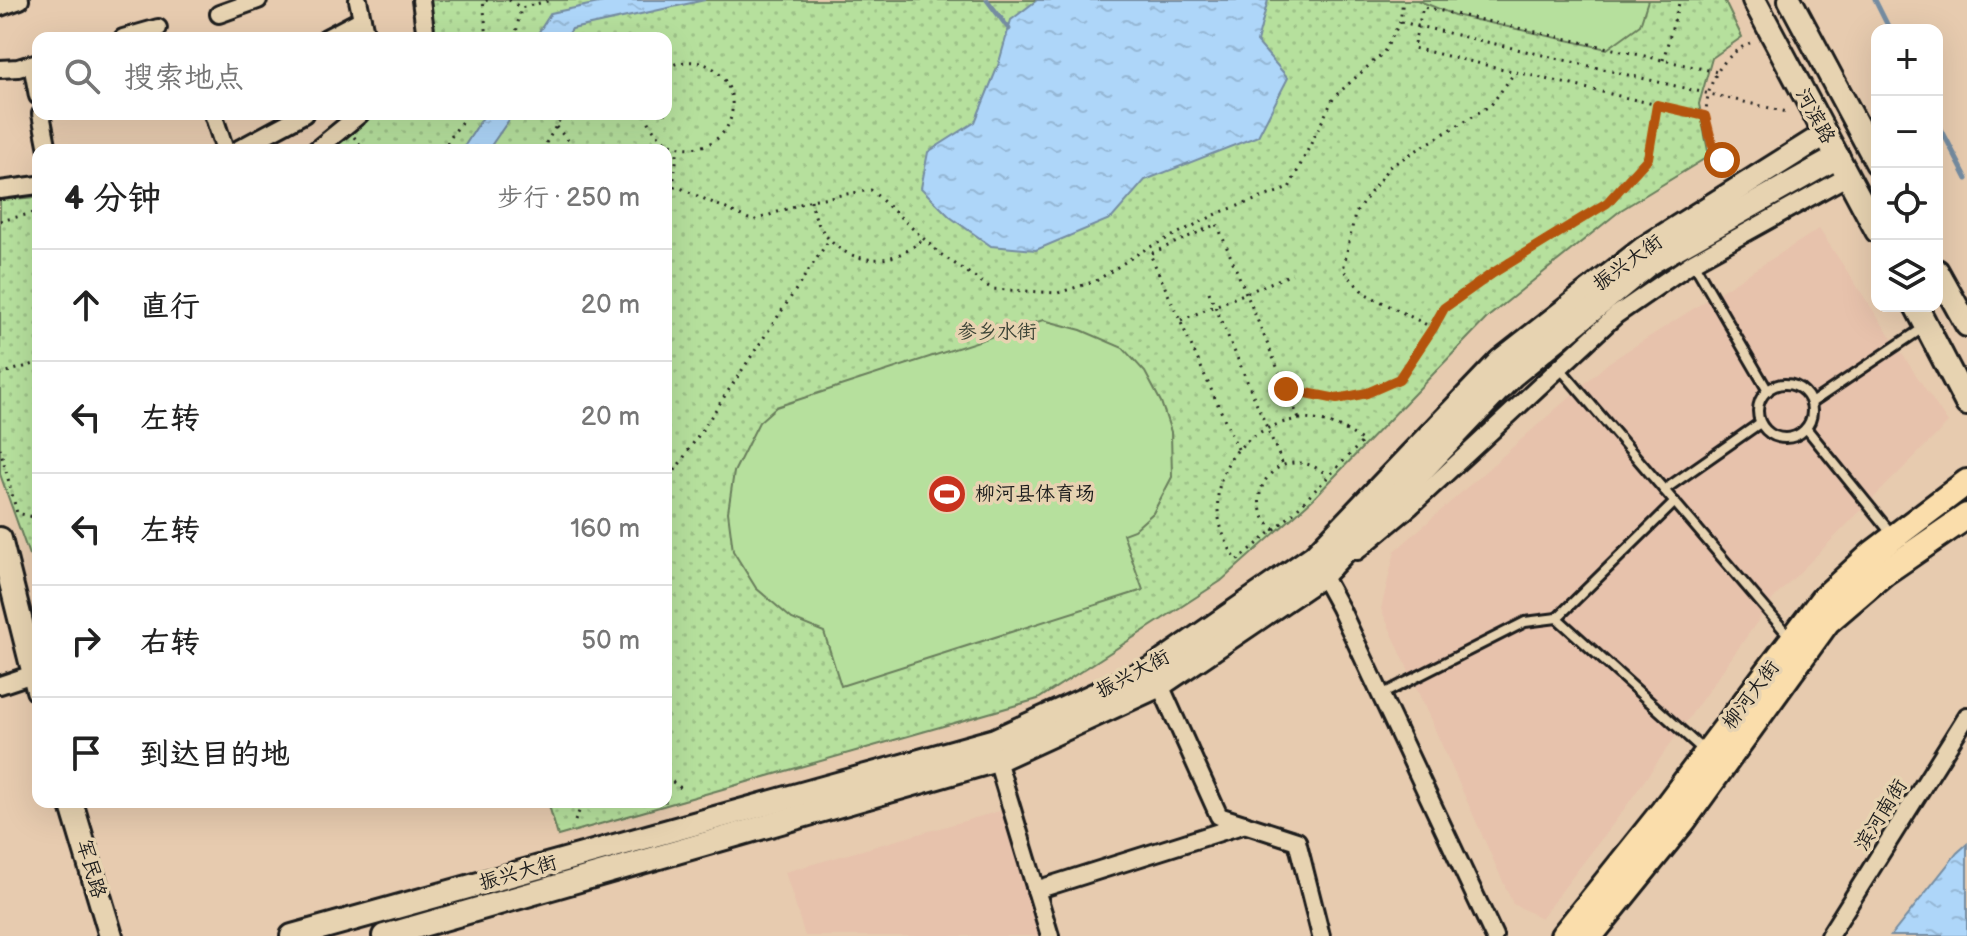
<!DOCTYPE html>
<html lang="zh">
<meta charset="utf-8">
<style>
:root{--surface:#fff;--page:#f2f2f2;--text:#222;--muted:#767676;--line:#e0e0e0}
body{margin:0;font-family:"Balsamiq Sans","LXGW WenKai TC",sans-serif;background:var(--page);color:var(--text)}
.controls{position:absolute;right:24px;top:24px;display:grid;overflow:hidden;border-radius:16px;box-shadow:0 8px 32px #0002}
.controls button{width:72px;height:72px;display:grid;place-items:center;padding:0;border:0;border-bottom:2px solid var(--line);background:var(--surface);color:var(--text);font:40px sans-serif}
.stop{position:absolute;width:24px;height:24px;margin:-18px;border:6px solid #b45309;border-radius:50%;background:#fff}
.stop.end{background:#b45309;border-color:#fff;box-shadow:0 2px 8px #0008}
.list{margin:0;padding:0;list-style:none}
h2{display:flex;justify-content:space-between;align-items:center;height:104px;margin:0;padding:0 32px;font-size:34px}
h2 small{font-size:26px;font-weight:400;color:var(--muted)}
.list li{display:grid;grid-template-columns:52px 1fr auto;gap:24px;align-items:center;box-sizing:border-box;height:112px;padding:0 32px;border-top:2px solid var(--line)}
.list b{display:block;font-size:30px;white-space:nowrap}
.list em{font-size:26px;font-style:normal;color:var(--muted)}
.icon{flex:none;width:44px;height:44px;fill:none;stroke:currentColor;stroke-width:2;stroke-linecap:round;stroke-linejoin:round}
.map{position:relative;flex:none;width:1967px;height:936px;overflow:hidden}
.search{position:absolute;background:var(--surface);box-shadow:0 8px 32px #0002;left:32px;top:32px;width:640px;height:88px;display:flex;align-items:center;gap:20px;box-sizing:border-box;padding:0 28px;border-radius:16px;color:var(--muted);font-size:30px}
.panel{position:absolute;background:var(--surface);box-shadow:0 8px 32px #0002;left:32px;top:144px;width:640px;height:664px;border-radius:16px}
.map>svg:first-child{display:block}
.built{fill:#e7c2ac}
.park{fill:url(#park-dots);stroke:#697e5c;stroke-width:2}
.garden{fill:#b6e09d;stroke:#697e5c;stroke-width:2}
.water{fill:url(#water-ripples);stroke:#748ca1;stroke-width:2}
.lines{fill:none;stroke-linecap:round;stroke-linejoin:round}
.stream{stroke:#748ca1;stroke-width:5}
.lane-casing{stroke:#1c1c1c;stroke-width:14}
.street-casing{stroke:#1c1c1c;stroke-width:22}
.secondary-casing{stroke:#1c1c1c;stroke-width:28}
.primary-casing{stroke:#1c1c1c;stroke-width:30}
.path{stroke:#1c1c1c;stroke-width:3;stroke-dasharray:2 6;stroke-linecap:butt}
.lane{stroke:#e7d3b1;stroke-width:8}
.street{stroke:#e7d3b1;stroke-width:16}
.secondary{stroke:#e7d3b1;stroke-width:22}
.primary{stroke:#faddab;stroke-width:24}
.route{stroke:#b45309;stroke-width:10}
.labels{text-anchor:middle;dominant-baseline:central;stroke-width:7;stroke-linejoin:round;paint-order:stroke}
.street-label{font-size:20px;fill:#1c1c1c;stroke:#e7d3b1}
.park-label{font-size:20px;fill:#3b4336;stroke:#e7d3b1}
.poi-label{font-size:20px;fill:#1c1c1c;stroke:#e7d3b1;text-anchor:start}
</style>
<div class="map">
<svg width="1967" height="936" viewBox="0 0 1967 936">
<defs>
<pattern id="park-dots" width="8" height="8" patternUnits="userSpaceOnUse" patternTransform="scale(2)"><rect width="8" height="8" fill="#b6e09d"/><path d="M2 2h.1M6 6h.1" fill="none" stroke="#9cc087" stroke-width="1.8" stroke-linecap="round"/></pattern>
<pattern id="water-ripples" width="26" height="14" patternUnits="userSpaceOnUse" patternTransform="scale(2)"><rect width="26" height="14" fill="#aed6f9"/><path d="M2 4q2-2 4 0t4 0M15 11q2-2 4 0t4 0" fill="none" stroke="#95b7d5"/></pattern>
</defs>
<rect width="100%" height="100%" fill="#e7cbaf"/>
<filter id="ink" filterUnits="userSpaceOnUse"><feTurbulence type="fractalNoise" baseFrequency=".0125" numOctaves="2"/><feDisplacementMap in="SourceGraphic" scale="16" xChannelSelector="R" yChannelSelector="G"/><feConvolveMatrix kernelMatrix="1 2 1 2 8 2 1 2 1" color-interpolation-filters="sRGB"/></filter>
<g filter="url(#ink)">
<g class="built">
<polygon points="1819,229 1948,423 1774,598 1622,812 1541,918 1513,904 1381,609 1395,551 1608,363"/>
<polygon points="1003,810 1039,936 805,936 785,872"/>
</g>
<g class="park">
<polygon points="425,0 1724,0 1742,37 1712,58 1699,104 1709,156 1621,210 1488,317 1313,499 1221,581 1038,699 558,836 548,802 666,802 666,150 301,150 347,114 666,114 666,38 429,38"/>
<polygon points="38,197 38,553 29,555 0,474 0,200"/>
</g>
<g class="garden">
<polygon points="1417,0 1648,0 1640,25 1607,49 1454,15"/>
<polygon points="1043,320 1081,330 1123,348 1145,372 1161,402 1171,432 1172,477 1153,513 1134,530 1123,534 1143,590 841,686 824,632 792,619 756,588 733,551 728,512 734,472 759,422 776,407"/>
</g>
<g class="water">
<polygon points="613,0 705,0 572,29 566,38 535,38 551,13"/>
<polygon points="1037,0 1268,0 1257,42 1288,78 1258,136 1145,180 1112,218 1036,250 991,246 950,217 921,188 928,152 975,122 998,66 1011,20"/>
<polygon points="485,114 513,114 488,150 462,150"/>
<polygon points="1967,844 1967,936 1891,936 1957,853"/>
</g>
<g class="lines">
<g class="stream">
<polyline points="987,0 1009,29"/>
<polyline points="1875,0 1890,30"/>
<polyline points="1937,121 1967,179"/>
</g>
<defs>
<g id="lane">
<polyline points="1693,262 1768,391"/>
<polyline points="1559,367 1789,636"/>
<circle cx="1785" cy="411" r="27"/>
<polyline points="1811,403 1926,326"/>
<polyline points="1806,428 1891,533"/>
<polyline points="1664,490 1760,423"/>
<polyline points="1557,618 1675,502"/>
<polyline points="1381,695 1525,622 1557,618 1703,750"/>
</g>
<g id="street">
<polyline points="358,0 366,38"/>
<polyline points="421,0 426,38"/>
<polyline points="0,7 20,0"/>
<polyline points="219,14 258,0"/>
<polyline points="123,38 158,28"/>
<polyline points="326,38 362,19"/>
<polyline points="32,64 38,96"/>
<polyline points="0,69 18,68 38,62"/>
<polyline points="41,114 48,150"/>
<polyline points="213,114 225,150"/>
<polyline points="237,150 304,114"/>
<polyline points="316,150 360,114"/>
<polyline points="0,190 38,185"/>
<polyline points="1357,551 1411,506 1616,315 1693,262 1848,176"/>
<polyline points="1332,569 1322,575 1340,608 1494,936"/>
<polyline points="0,685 33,674"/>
<polyline points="1160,685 1219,816 1297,841 1321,936"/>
<polyline points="997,760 1050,936"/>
<polyline points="1036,890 1245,824"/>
<polyline points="1829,936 1967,716"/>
</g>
<g id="secondary">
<polyline points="1754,0 1877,231"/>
<polyline points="1790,0 1877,163"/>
<polyline points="1937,271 1967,325"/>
<polyline points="1916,306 1967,404"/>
<polyline points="0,539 38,690"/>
<polyline points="71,802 111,936"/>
<polyline points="292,936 995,740 1153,668 1314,556 1500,361 1644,248 1825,134"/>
<polyline points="384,936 997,760 1160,685 1322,575 1512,376 1650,263 1838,157"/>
</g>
<g id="primary">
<polyline points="1563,936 1663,811 1822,600 1873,553 1967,482"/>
<polyline points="1590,936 1684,820 1827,622 1884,573 1967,516"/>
</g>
</defs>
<use href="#lane" class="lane-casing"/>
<use href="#street" class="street-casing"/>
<use href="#secondary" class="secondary-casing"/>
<use href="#primary" class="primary-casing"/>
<g class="path">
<polyline points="509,0 521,8"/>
<polyline points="1401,22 1787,112"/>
<polyline points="487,38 483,1 488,0"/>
<polyline points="515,38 521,8 551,0"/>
<polyline points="650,38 663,34 664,38"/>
<polyline points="666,49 670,66"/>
<polyline points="1663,60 1680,0"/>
<path d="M646,114C662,167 737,154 732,101C731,88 724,77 714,69C699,59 681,60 666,68"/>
<polyline points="1705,116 1413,48 1423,7 1717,72"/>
<polyline points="556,127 577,150"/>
<polyline points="354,137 365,150"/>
<polyline points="442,150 467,114"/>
<polyline points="542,150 563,114"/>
<path d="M1722,160C1693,122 1705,63 1750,43"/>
<polyline points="666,187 678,187 753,221 811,200 871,190 939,253 992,289 1058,293 1096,281 1142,251 1221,212 1289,188 1334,97 1384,52 1400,22 1403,0"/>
<polyline points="673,187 678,147"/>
<path d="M811,200C820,258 881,279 924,238"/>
<polyline points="0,221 38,212"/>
<polyline points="1209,292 1283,465"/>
<polyline points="1181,320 1292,274"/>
<polyline points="1433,328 1364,293 1343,270 1355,214 1389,167 1491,105 1515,72"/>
<polyline points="0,374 38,363"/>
<polyline points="1286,389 1337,399 1367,393 1399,379 1433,328 1444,308 1493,273 1607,203 1648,158 1657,105"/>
<path d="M1299,419C1324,419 1342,426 1363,441L1289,517L1237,561C1195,499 1224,431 1299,419Z"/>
<polyline points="0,448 17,513 38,518"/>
<polyline points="1238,449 1150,254 1217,224 1299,419"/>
<polyline points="666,484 829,240"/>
<path d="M1275,530C1270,526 1265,521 1263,516C1251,491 1271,461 1299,463C1310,463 1318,469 1328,475"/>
<polyline points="666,777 685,791"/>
<polyline points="575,821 583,802"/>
</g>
<use href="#lane" class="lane"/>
<use href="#street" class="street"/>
<use href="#secondary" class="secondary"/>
<use href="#primary" class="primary"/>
</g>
</g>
<g class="lines" filter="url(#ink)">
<polyline class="route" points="1286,389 1337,399 1367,393 1399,379 1433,328 1444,308 1493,273 1607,203 1648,158 1657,105 1705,116 1712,144 1722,160"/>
</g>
<defs>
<symbol id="stadium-disc" viewBox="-11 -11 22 22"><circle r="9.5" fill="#c8321e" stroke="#e7d3b1"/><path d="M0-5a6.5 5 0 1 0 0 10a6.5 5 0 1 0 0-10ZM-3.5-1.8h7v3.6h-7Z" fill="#fff"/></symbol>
</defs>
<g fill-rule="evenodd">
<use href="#stadium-disc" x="925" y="472" width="44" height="44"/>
</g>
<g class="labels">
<g class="street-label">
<text transform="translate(1815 116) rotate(61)">河滨路</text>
<text transform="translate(1628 263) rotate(-36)">振兴大街</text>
<text transform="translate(1133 674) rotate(-28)">振兴大街</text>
<text transform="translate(1751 695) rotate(-53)">柳河大街</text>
<text transform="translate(1881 815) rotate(-58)">滨河南街</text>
<text transform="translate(91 869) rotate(74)">军民路</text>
<text transform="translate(518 873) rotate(-16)">振兴大街</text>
</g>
<g class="park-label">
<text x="997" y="332">参乡水街</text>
</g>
<g class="poi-label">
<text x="975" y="494">柳河县体育场</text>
</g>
</g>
</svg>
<div class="controls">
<button>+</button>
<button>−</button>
<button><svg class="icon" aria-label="locate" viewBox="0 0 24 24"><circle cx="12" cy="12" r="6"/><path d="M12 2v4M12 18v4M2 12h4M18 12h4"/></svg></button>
<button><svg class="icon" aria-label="layers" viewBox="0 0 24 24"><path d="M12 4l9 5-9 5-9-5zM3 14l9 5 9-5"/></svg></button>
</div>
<div class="stop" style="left:1722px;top:160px"></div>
<div class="stop end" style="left:1286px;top:389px"></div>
<div class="search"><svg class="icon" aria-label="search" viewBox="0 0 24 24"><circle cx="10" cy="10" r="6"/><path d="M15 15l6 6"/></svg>搜索地点</div>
<section class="panel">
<h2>4 分钟<small>步行 · 250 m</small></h2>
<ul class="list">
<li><svg class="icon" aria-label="ahead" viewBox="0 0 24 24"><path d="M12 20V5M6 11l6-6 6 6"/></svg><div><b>直行</b></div><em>20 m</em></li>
<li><svg class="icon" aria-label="left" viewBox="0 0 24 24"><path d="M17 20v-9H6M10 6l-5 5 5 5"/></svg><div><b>左转</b></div><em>20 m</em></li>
<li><svg class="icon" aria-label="left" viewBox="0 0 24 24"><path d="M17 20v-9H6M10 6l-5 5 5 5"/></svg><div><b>左转</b></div><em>160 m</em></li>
<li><svg class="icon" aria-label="right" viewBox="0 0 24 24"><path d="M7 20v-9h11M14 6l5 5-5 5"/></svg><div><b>右转</b></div><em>50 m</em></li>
<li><svg class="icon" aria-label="arrive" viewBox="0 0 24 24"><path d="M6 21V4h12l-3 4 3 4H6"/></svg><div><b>到达目的地</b></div></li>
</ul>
</section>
</div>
